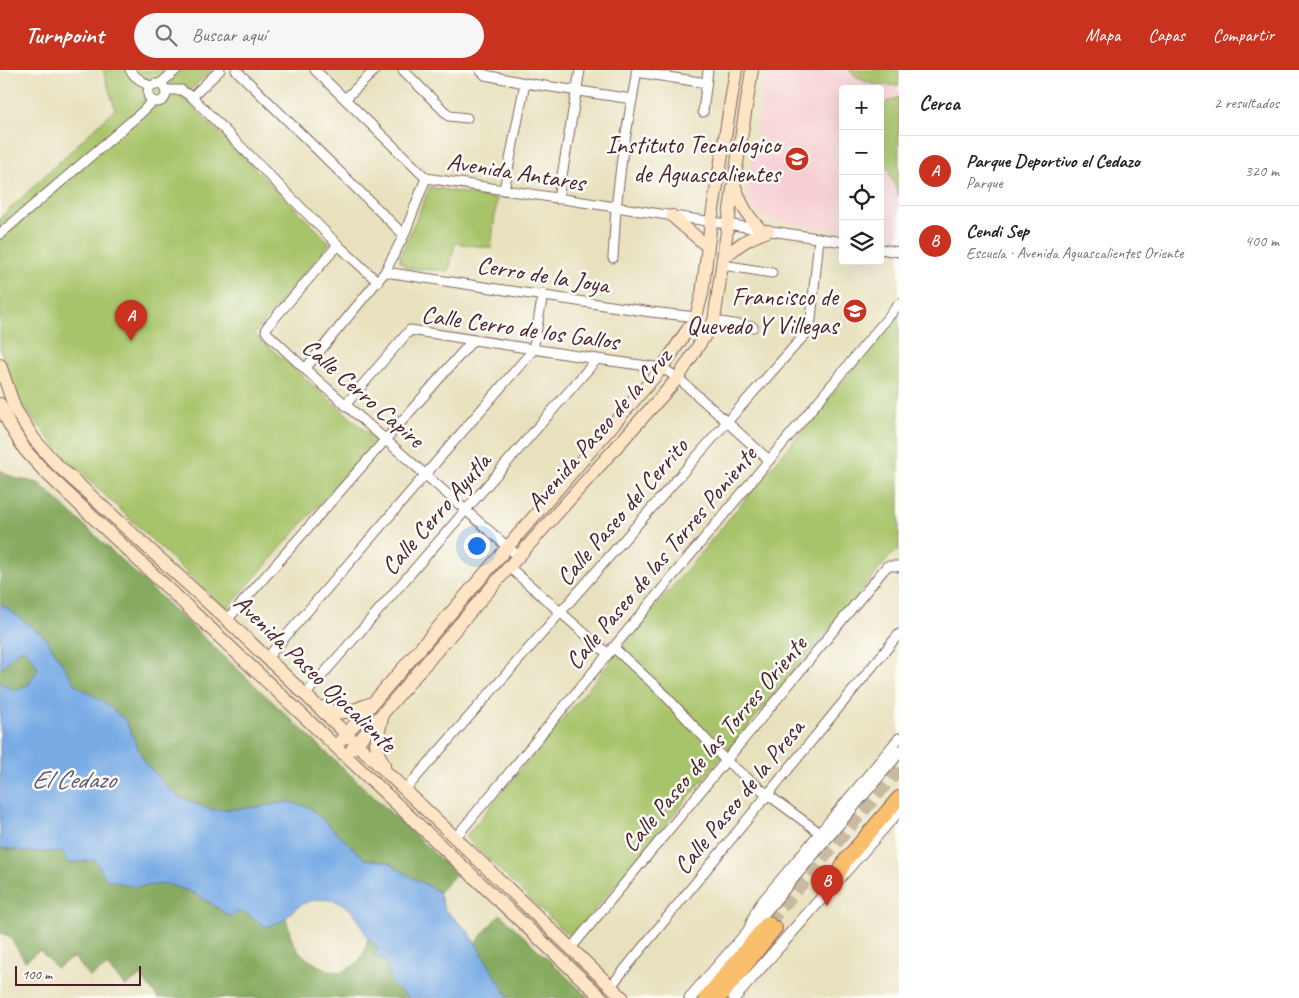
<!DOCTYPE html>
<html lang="es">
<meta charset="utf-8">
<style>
:root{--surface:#fff;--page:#f6f6f6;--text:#222;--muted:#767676;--line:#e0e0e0;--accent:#c8321e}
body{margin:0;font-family:Caveat,sans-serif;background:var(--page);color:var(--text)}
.controls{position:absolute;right:15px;top:15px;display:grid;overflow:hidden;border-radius:5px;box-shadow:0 5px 20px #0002}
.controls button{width:45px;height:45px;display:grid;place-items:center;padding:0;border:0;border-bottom:1px solid var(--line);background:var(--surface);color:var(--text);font:25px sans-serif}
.scale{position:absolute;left:15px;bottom:12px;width:126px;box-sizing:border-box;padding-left:5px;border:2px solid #4a1f2b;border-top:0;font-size:14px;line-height:18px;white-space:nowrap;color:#4a1f2b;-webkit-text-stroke:4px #fdfcf7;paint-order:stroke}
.you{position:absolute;left:476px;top:475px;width:18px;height:18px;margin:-12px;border:4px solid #fff;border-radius:50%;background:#1a73e8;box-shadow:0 0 0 8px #1a73e833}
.badge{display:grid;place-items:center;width:32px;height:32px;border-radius:50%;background:var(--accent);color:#fff;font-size:16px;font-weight:700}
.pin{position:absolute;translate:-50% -41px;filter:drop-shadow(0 1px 2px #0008)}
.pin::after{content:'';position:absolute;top:26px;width:18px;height:15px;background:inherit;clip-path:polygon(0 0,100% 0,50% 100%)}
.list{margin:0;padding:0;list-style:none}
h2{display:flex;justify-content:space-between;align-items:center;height:65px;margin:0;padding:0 20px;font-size:21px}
h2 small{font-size:16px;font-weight:400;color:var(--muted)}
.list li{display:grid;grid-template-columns:32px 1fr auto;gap:15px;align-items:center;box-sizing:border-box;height:70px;padding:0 20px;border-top:1px solid var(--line)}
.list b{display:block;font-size:19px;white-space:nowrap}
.list p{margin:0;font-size:16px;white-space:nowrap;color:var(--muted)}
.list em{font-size:16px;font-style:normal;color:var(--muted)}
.icon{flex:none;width:28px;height:28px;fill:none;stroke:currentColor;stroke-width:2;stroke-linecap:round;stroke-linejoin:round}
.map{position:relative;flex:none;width:899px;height:928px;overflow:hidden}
header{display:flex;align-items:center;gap:30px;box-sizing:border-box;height:70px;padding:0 25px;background:var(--accent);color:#fff}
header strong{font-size:24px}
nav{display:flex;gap:28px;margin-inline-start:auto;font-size:18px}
.search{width:350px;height:45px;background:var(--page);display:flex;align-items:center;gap:12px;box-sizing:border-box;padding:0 18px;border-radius:28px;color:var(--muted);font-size:19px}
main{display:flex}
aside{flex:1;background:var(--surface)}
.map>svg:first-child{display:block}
.built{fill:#f7cfd3}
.green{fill:#a8c46b;stroke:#79724b}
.forest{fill:#86aa5f;stroke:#686445}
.water{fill:#79ace5;stroke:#626688}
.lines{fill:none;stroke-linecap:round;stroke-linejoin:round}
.primary-tunnel{stroke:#c8baa1;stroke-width:14;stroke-dasharray:14 7;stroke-linecap:butt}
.minor-casing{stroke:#81635e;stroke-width:11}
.tertiary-casing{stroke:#81635e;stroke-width:13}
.secondary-casing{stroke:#81635e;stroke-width:14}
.primary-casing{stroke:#81635e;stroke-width:16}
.minor{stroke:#fff;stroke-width:9}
.tertiary{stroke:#fff;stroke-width:11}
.secondary{stroke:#fde5c5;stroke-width:12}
.primary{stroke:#f9bf6d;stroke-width:14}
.labels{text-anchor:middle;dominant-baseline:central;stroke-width:5;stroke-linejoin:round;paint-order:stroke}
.poi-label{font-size:25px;fill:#4a1f2b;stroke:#fdfcf7;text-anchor:end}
.street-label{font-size:25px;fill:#4a1f2b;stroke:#fdfcf7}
.water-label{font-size:26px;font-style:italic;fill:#5d5775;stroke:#fdfcf7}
</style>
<header>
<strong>Turnpoint</strong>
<div class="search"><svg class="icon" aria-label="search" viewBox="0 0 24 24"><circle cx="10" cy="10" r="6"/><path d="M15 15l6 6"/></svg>Buscar aquí</div>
<nav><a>Mapa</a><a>Capas</a><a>Compartir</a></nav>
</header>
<main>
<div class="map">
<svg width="899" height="928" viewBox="0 0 899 928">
<rect width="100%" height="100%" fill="#fdfcf7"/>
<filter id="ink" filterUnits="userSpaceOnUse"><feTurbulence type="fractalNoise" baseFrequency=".02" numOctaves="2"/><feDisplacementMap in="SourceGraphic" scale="10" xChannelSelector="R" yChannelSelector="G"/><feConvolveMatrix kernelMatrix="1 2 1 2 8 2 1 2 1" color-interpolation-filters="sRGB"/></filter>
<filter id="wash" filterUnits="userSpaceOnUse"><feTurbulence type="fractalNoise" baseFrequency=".0096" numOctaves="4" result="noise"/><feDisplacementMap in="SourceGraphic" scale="20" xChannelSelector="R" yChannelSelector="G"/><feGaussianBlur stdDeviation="1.12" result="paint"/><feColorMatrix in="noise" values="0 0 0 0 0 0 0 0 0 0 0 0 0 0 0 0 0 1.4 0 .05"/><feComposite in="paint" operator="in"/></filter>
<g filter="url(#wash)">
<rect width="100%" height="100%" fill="#e8e1be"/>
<polygon class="built" points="765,0 899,0 899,173 880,170 880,19 843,19 843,163 775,150 765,147 756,140 749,130 748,119"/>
<g class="green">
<polygon points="103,0 212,0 183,27 330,173 254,264 376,370 226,540 65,387 21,335 0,279 0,148 115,39"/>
<path d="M849,0H899V15C879,17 864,15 849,0Z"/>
<polygon points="899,27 899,126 880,81 880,35"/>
<polygon points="430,117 497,129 491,178 455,173 449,201 407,198 400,192 400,186"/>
<polygon points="899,244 899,480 892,484 571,868 465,767"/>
</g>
<g class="forest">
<polygon points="0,400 14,408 39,413 456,804 439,822 404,803 388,792 365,789 309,737 289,732 252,738 211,740 177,726 145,693 125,650 105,633 76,615 51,576 35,559 0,533"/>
<path d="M22,579C31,583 34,591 38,599L29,614L16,621L0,612V599C8,592 13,584 22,579Z"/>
<path d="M0,777L2,778L27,782H63L68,793L95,790L134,817L165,814L180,818L198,825L230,847L238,841L248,844L266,857C273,854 280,853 286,848C288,854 289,861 291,867C298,888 320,898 340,903C359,894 364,889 368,868L378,878L374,885L382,888L387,894L397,919L410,928H158L141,906L125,916L107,896L90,907L74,887L56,898L40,880L25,891L9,866L0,863Z"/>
<polygon points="500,844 589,928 509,928 475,873"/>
</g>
<path class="water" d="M0,533L45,567L76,615L105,633L125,650L145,693L177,726L211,740L250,738L289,732L309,737L365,789L388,792L404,803L439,822L444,839L468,861L509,928H410L397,919L391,913L387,894L382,888L374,885L378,878C375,874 370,871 367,867C363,859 360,850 354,843C339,826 312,825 295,839C290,842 288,847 284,850C279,853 272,854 266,857L248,844L238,841L231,847L198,825L180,818L165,814L134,817L106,809L95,790L67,793L63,782H27L2,778L0,777V612L16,621L29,614L38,599C34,591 31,583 22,579C13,584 8,592 0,599Z"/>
</g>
<g filter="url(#ink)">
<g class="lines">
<polyline class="primary-tunnel" points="768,853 899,698"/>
<defs>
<g id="minor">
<polyline points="130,0 135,6 150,17"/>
<polyline points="236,0 404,165"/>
<polyline points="315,0 426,108 843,172"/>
<polyline points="403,0 449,46 467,48"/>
<polyline points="480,0 485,5 525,13 632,29"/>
<polyline points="636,2 706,13"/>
<polyline points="160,14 176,0"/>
<circle cx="157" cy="23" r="9"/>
<polyline points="165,20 181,20 192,27 338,175 378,212"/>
<polyline points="192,27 220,0"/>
<polyline points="345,29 375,0"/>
<polyline points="703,42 708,0"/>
<polyline points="504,120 525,13"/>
<polyline points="558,129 580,0"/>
<polyline points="0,164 142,42 153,31"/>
<polyline points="338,175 267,257 266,261 268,264 305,299 519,487"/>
<polyline points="880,179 899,182"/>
<polyline points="613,188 616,138 622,88 637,0"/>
<polyline points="723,195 772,203"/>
<polyline points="385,202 651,242 696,247"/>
<polyline points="714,251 753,257"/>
<polyline points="305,299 385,202 404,165 426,108"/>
<polyline points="345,335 410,260 597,289 662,298 678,308 769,390"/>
<polyline points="509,497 608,584"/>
<polyline points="227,550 473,270"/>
<polyline points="613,577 662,622 726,691 767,724 820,763"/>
<polyline points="267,588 533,280 543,224"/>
<polyline points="305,625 597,289"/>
<polyline points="405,720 727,352 810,259 819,168"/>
<polyline points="455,768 899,234"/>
<polyline points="749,858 755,843 760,834 899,668"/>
<polyline points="571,878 882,502 887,496 897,496 899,497"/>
<polyline points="611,916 899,564"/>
</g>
<g id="tertiary">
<polyline points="690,928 747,863 899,682"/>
<polyline points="734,928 899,740"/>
</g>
<g id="secondary">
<path d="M734,114C741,133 746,145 760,159"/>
<polyline points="672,146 708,177"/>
<path d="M723,189C739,174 748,168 768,161"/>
<polyline points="0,295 15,339 34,369 55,393 227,550 623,928"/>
<polyline points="0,334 9,354 25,380 45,402 602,928"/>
<path d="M322,637C342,648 353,640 372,633"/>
<polyline points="382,648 376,673 377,681 384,695"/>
<polyline points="341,670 662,298 696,247 702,224 711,152 736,0"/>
<polyline points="352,679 509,497 678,308 714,251 734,112 752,0"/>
</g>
<g id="primary">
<polyline points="834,813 845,791 899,728"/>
<polyline points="706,928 768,853"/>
<polyline points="719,928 775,858"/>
</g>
</defs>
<use href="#minor" class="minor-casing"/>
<use href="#tertiary" class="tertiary-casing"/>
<use href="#secondary" class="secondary-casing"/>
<use href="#primary" class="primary-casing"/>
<use href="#minor" class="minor"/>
<use href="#tertiary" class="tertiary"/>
<use href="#secondary" class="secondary"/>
<use href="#primary" class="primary"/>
</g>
</g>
<defs>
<symbol id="university-disc" viewBox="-11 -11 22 22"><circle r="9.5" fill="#c8321e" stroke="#fdfcf7"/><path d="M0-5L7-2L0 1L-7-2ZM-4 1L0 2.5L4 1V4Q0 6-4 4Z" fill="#fff"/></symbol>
<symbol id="school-disc" viewBox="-11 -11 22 22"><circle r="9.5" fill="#c8321e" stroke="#fdfcf7"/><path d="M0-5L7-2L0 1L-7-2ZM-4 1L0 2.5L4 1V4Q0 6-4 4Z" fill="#fff"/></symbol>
</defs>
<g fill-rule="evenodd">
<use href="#university-disc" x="783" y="75" width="28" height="28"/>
<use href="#school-disc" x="841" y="227" width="28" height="28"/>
</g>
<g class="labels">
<g class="poi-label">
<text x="780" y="75">Instituto Tecnologico<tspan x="780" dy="29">de Aguascalientes</tspan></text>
<text x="838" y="227">Francisco de<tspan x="838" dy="29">Quevedo Y Villegas</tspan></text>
</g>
<g class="street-label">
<text transform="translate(516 102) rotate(9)">Avenida Antares</text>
<text transform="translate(543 205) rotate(9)">Cerro de la Joya</text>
<text transform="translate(520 258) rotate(8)">Calle Cerro de los Gallos</text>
<text transform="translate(363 323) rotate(41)">Calle Cerro Capire</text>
<text transform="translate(599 360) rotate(-49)">Avenida Paseo de la Cruz</text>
<text transform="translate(622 442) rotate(-49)">Calle Paseo del Cerrito</text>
<text transform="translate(436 444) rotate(-49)">Calle Cerro Ayutla</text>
<text transform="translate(661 488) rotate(-50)">Calle Paseo de las Torres Poniente</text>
<text transform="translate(315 603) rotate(44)">Avenida Paseo Ojocaliente</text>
<text transform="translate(714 674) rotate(-50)">Calle Paseo de las Torres Oriente</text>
<text transform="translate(739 727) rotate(-51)">Calle Paseo de la Presa</text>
</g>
<g class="water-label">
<text x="73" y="709">El Cedazo</text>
</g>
</g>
</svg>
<div class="controls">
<button>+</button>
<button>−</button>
<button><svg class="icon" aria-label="locate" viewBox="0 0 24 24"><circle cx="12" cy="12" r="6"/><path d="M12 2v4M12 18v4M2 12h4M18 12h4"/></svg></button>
<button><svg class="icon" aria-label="layers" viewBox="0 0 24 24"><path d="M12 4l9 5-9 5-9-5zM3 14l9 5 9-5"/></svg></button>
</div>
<div class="scale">100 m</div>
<div class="you"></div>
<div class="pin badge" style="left:131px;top:271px">A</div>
<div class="pin badge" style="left:827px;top:836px">B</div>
</div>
<aside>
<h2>Cerca<small>2 resultados</small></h2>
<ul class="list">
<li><span class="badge">A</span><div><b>Parque Deportivo el Cedazo</b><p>Parque</p></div><em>320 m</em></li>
<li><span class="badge">B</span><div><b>Cendi Sep</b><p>Escuela · Avenida Aguascalientes Oriente</p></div><em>400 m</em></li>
</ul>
</aside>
</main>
